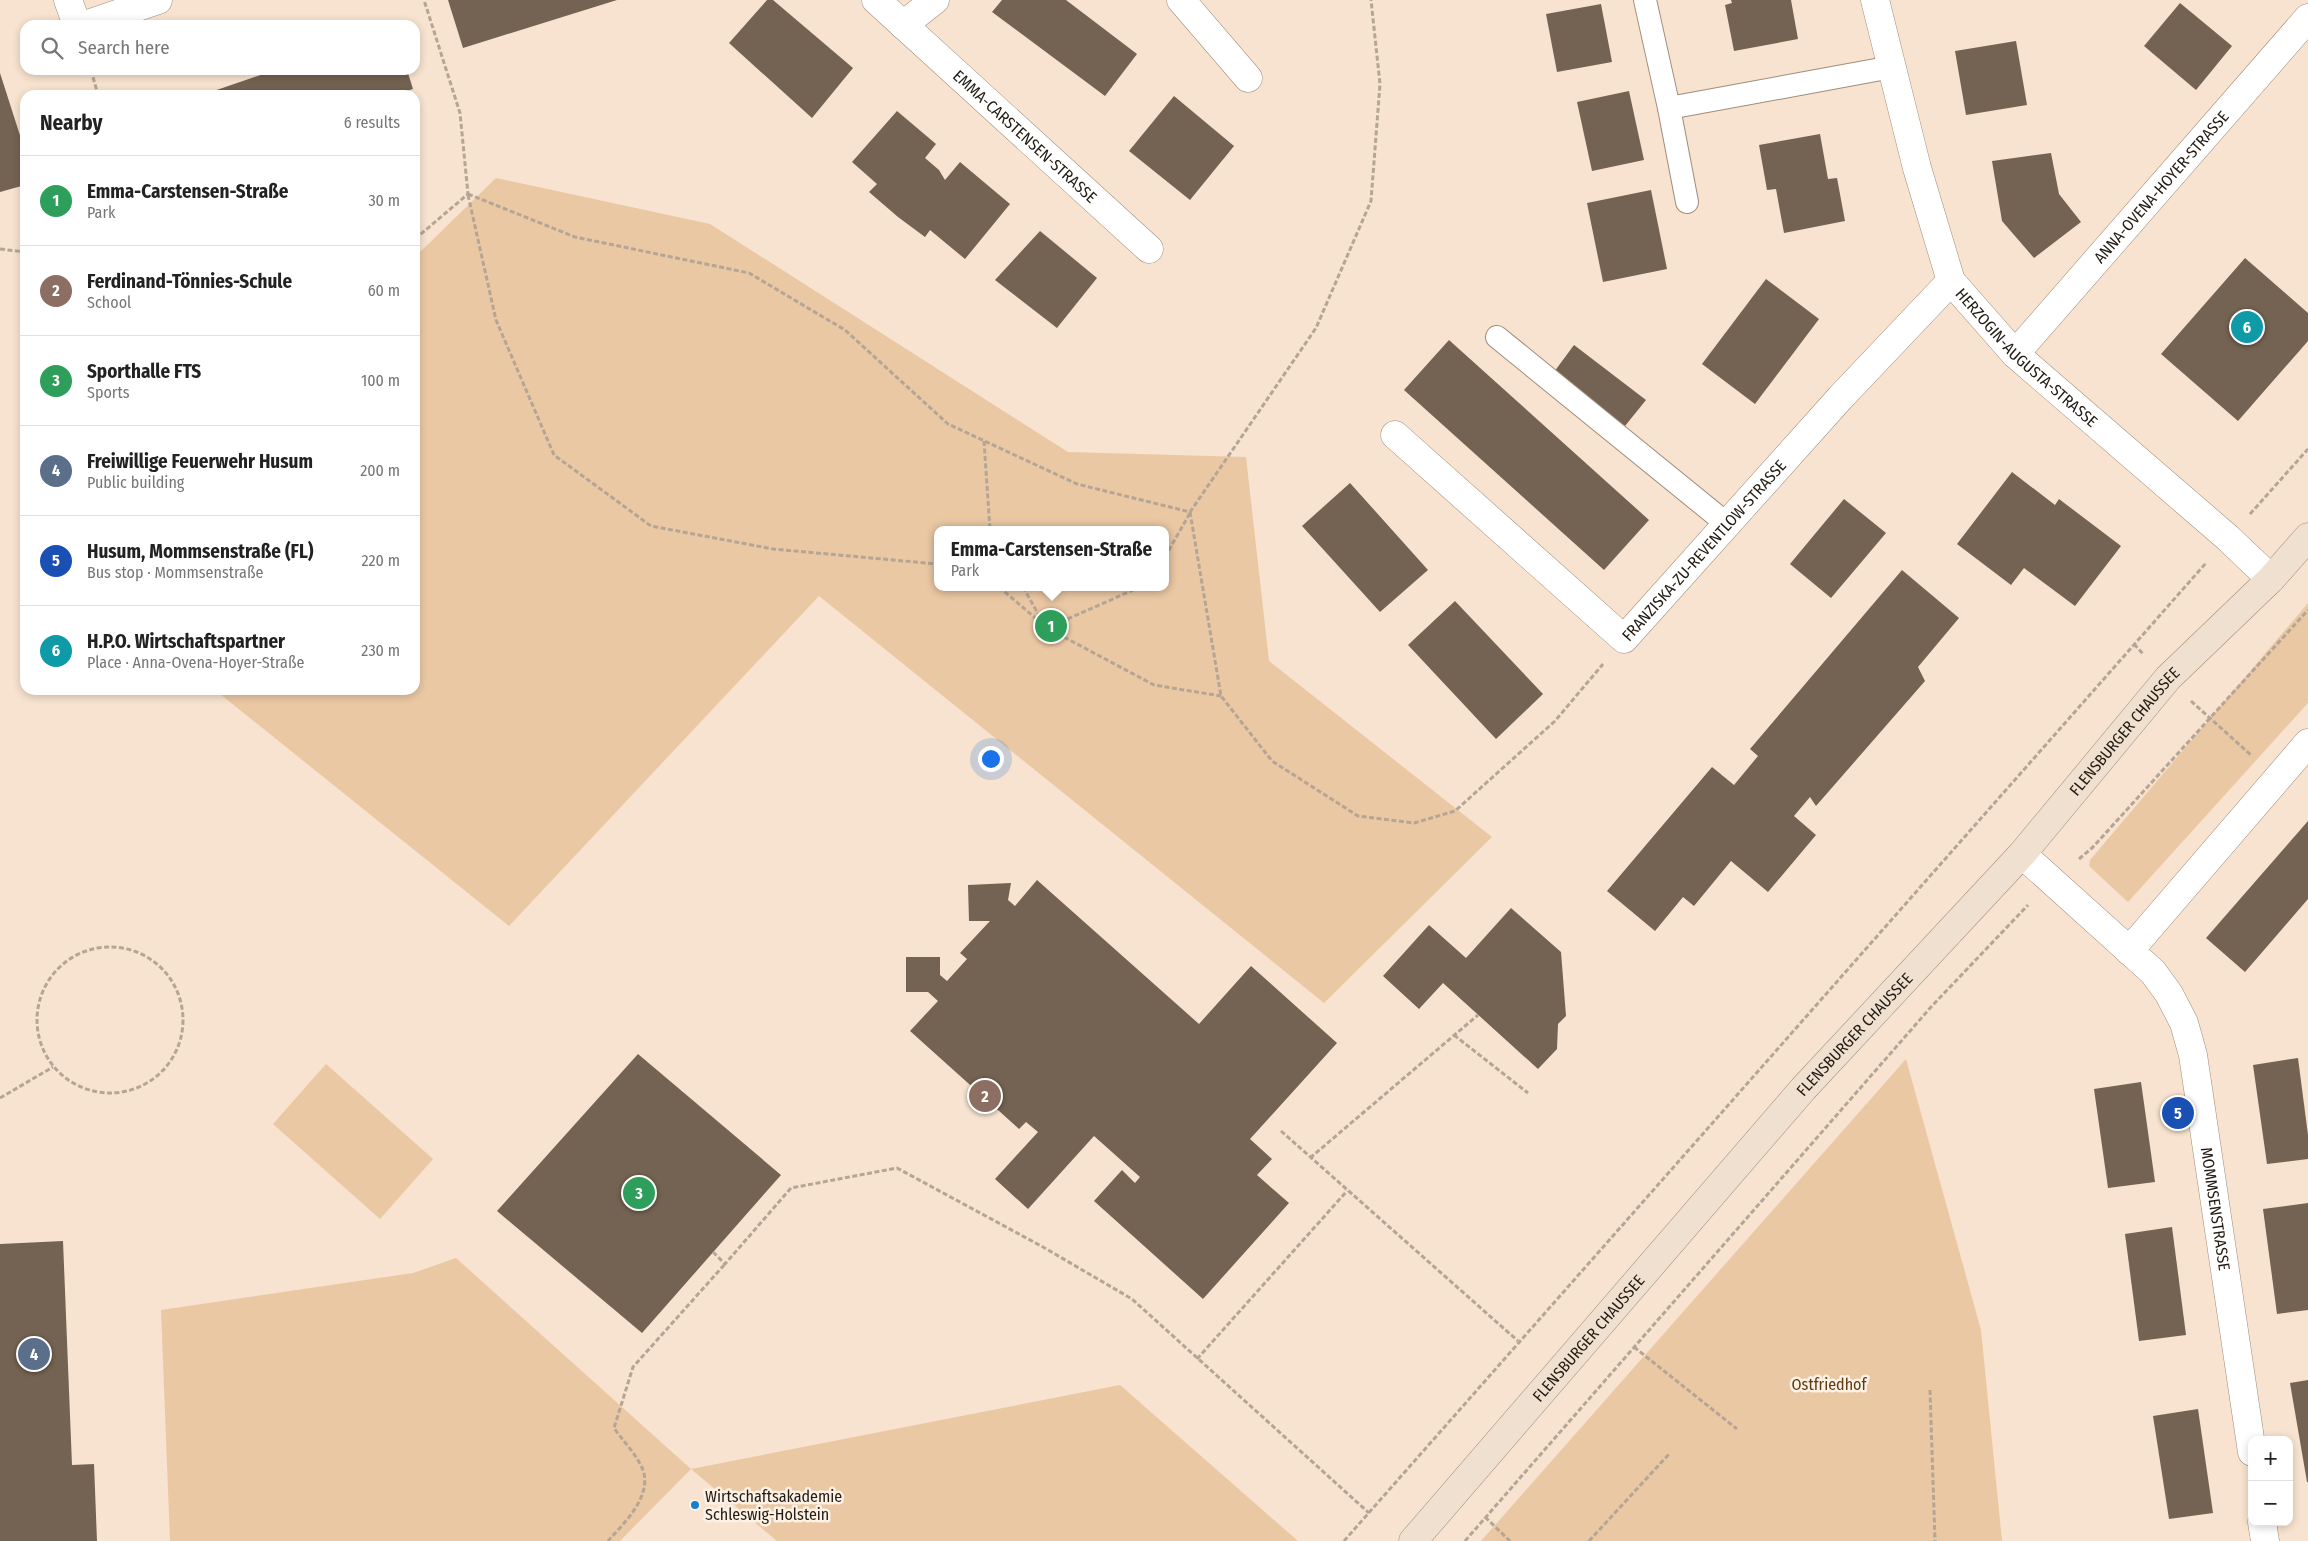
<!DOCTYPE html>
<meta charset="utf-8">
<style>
:root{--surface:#fff;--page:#f2f2f2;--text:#222;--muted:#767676;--line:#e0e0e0;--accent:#197fca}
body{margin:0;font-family:"Fira Sans Condensed",sans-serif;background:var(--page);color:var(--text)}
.controls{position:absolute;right:15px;bottom:15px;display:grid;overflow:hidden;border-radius:10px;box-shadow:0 2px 8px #0003}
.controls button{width:45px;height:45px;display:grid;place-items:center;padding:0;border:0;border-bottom:1px solid var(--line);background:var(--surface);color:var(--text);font:25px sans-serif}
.you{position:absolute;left:990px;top:758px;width:18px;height:18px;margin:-12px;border:4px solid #fff;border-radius:50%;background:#1a73e8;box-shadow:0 0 0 8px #1a73e833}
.badge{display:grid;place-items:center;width:32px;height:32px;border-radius:50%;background:var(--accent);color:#fff;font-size:16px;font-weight:700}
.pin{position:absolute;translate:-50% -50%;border:2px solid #fff;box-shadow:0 1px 5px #0006}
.popup{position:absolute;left:934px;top:526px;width:235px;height:65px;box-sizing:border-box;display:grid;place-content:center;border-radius:10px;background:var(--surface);filter:drop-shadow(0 1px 4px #0005);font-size:16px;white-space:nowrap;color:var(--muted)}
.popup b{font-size:19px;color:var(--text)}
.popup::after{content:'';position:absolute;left:50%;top:100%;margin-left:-10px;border:10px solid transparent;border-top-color:var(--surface)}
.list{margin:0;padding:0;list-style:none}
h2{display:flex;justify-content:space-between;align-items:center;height:65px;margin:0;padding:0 20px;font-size:21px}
h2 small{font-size:16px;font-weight:400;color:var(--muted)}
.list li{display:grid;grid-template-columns:32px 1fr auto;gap:15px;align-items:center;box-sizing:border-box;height:90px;padding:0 20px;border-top:1px solid var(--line)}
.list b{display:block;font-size:19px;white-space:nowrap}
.list p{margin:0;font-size:16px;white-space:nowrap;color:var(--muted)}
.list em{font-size:16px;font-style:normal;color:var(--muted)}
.icon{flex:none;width:28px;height:28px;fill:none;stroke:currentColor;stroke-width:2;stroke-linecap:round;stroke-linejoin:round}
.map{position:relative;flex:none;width:2308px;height:1541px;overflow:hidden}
.search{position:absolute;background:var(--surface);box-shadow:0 2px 8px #0003;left:20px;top:20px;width:400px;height:55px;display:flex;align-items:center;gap:12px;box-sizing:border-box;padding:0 18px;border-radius:15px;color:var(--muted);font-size:19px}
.panel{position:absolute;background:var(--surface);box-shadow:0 2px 8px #0003;left:20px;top:90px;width:400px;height:605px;border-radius:15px}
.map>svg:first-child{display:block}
.green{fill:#ebc8a4;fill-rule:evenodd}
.building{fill:#746352}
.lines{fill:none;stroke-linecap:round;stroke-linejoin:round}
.service-casing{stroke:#9f8d7b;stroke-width:24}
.minor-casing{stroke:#9f8d7b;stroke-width:29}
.secondary-casing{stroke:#9f8d7b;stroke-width:29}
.path{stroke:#b5a595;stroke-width:3;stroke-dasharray:5 2.5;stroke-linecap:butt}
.service{stroke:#fff;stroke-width:22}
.minor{stroke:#fff;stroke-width:28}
.secondary{stroke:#efe0d0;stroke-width:28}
.poi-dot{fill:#197fca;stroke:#fdf1e5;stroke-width:2}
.labels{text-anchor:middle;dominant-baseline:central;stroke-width:5;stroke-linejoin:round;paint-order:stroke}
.street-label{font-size:16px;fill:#221b13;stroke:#fdf1e5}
.park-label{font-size:16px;fill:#5e3b10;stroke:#fdf1e5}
.poi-label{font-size:16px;fill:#221b13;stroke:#fdf1e5;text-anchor:start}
</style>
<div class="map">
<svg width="2308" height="1541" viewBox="0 0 2308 1541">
<rect width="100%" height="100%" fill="#f7e3cf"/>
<g class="green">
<path d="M496,178L710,224L1068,452L1246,457L1269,661L1492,837L1324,1003L819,596L509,926L215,690H415V257ZM937,530H1165V587H937Z"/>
<polygon points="2308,603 2308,703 2128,902 2089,866 2090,860"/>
<polygon points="1906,1059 1981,1330 2002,1541 1481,1541"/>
<polygon points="326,1064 433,1159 380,1219 273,1124"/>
<polygon points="456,1258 691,1469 1120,1385 1298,1541 777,1541 691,1469 620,1541 170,1541 161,1310 413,1273"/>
</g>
<g class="building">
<polygon points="448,0 617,0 463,48"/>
<polygon points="767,0 773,0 853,68 812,118 729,43"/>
<polygon points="1002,0 1066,0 1137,54 1105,96 992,12"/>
<polygon points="1731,0 1791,0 1798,39 1734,51 1725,5 1732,3"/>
<polygon points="2180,3 2232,46 2196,90 2144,46"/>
<polygon points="1601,4 1612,62 1557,72 1546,14"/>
<polygon points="2016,41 2027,105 1966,115 1955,51"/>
<polygon points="275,70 407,70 413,89 394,95 202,95"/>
<polygon points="0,73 25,151 25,185 0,192"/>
<polygon points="1629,91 1644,160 1592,171 1577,102"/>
<polygon points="1174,96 1234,146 1190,200 1129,151"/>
<polygon points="897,111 936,144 925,158 939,170 945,180 960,162 1010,204 965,259 930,230 925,237 898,217 869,192 877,184 852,162"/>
<polygon points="1820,134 1828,179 1837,178 1845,221 1784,233 1776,189 1767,190 1759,145"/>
<polygon points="2051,153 2059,194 2081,222 2034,258 2002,221 1992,161"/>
<polygon points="1651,190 1667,269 1603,282 1587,203"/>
<polygon points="1040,231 1097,278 1057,328 995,280"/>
<polygon points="2245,258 2308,313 2308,341 2238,421 2161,354"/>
<polygon points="1766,279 1819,319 1755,404 1702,364"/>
<polygon points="1449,340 1649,520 1604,570 1404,390"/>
<polygon points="1574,345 1646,400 1625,426 1554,372"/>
<polygon points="2012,472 2055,505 2059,499 2121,546 2075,606 2024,568 2011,585 1957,544"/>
<polygon points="1350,483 1428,570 1380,612 1302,526"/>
<polygon points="1844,499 1886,533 1831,598 1790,564"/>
<polygon points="1902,570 1959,618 1918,667 1925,681 1816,806 1810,797 1794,816 1816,835 1768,892 1731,861 1694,906 1683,897 1655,931 1607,891 1712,767 1734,785 1758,756 1750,749"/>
<polygon points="1455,601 1543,694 1496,739 1408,645"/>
<polygon points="2308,821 2308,899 2245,972 2206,938"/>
<polygon points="1037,880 1199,1024 1251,966 1337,1043 1250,1139 1272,1159 1257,1175 1289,1203 1203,1299 1094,1201 1122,1170 1135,1183 1140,1177 1094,1136 1028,1209 995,1179 1038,1132 1026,1122 1019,1129 910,1031 938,1001 928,992 906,992 906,957 940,957 940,975 947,981 967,959 960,953 990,921 969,921 968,885 1011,883 1008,900 1015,906"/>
<polygon points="1511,908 1561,952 1566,1016 1558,1024 1557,1049 1538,1069 1443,983 1419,1009 1383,976 1429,925 1466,958"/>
<polygon points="638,1054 781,1175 642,1333 497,1211"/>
<polygon points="2298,1058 2308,1135 2308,1159 2267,1164 2253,1065"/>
<polygon points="2141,1082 2155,1182 2108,1188 2094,1089"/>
<polygon points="2308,1203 2308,1310 2277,1314 2263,1209"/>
<polygon points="2172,1227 2186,1335 2139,1341 2125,1234"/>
<polygon points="63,1241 72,1465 94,1464 97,1541 0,1541 0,1244"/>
<polygon points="2308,1380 2308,1482 2307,1482 2290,1383"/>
<polygon points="2198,1409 2213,1513 2169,1519 2153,1416"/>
</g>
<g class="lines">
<defs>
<g id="service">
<polyline points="1645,0 1669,108 1892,67"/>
<polyline points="1669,108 1687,202"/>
<polyline points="1497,337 1727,524"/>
</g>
<g id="minor">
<polyline points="68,0 77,25"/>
<path id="s1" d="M876,0L1149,249"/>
<polyline points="1181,0 1248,78"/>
<path id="s2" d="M1875,0L1917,168L1951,281L2015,354L2228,538L2271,579"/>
<polyline points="85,25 158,0"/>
<polyline points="903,25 935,0"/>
<path id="s3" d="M2015,354L2308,18"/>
<path id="s4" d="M1395,435L1624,639L1840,398L1951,281"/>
<path id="s5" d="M2022,854L2153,972L2169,994L2184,1023L2193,1055L2252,1452"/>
<polyline points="2129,951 2308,743"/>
<polyline points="2262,1522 2265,1541"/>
</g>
<g id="secondary">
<path id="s6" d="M1413,1541L1803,1089L2022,854L2168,678L2271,579L2308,537"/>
</g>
</defs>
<use href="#service" class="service-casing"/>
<use href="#minor" class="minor-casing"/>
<use href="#secondary" class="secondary-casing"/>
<g class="path">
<polyline points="91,70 98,95"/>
<polyline points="468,194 575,237 749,273 845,330 948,424 1077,484 1190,512 1316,328 1371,201 1380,84 1371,0"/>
<polyline points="468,195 496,320 554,455 651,526 773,549 937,564"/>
<polyline points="415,239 468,194 460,113 424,0"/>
<polyline points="0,249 25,252"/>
<polyline points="984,441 990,530"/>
<polyline points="1190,512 1221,696 1272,761 1358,816 1414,823 1455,811 1555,721 1603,664"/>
<polyline points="2250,514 2308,449"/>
<polyline points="1165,557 1190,513"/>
<polyline points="999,587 1047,628 1154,685 1221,696"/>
<polyline points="1023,587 1045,626"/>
<polyline points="1047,628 1140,587"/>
<polyline points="2134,644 2144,655"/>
<polyline points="2191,701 2252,756"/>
<polyline points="2079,859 2093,847 2308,610"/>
<circle cx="110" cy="1020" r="73"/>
<polyline points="1454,1035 1528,1093"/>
<polyline points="0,1098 53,1067"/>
<polyline points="1281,1131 1518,1341"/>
<polyline points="1310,1158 1478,1015"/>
<polyline points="713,1252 725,1264 791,1188 897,1168 1043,1247 1132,1299 1369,1513"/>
<polyline points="1634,1347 1737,1429"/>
<polyline points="1197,1359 1347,1191"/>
<polyline points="1930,1390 1935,1541"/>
<polyline points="1485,1517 1510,1541"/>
<path d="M608,1541C624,1523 652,1497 643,1470C637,1455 623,1441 614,1428L633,1367L725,1264"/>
<polyline points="1344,1541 2206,563"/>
<polyline points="1465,1541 1931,1007 2028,905"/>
<polyline points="1589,1541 1670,1453"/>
</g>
<use href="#service" class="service"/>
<use href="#minor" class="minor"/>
<use href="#secondary" class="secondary"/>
</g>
<circle class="poi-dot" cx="695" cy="1505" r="5"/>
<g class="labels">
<g class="street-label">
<text stroke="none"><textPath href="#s1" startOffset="202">EMMA-CARSTENSEN-STRASSE</textPath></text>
<text stroke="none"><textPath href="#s3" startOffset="222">ANNA-OVENA-HOYER-STRASSE</textPath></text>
<text stroke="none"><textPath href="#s2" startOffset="399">HERZOGIN-AUGUSTA-STRASSE</textPath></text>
<text stroke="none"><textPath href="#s4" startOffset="426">FRANZISKA-ZU-REVENTLOW-STRASSE</textPath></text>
<text stroke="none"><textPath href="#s6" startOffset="1078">FLENSBURGER CHAUSSEE</textPath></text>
<text stroke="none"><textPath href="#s6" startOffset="672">FLENSBURGER CHAUSSEE</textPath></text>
<text stroke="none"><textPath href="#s5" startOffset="425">MOMMSENSTRASSE</textPath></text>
<text stroke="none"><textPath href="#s6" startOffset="268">FLENSBURGER CHAUSSEE</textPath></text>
</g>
<g class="park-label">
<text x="1829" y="1384">Ostfriedhof</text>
</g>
<g class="poi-label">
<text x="705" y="1496">Wirtschaftsakademie<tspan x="705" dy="18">Schleswig-Holstein</tspan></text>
</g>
</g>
</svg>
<div class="controls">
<button>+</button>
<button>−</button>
</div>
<div class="you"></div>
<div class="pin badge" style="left:1051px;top:626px;background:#2e9e5b">1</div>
<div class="popup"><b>Emma-Carstensen-Straße</b>Park</div>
<div class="pin badge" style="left:985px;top:1096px;background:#8d6e63">2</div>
<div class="pin badge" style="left:639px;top:1193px;background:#2e9e5b">3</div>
<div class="pin badge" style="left:34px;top:1354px;background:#5c6f8a">4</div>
<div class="pin badge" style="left:2178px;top:1113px;background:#1a4fb4">5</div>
<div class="pin badge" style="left:2247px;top:327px;background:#0f9aa8">6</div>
<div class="search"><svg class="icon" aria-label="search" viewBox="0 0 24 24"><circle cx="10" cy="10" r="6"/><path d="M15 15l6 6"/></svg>Search here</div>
<section class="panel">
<h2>Nearby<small>6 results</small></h2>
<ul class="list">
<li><span class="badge" style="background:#2e9e5b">1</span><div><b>Emma-Carstensen-Straße</b><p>Park</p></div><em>30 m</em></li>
<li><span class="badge" style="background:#8d6e63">2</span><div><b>Ferdinand-Tönnies-Schule</b><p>School</p></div><em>60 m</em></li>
<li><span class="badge" style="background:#2e9e5b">3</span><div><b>Sporthalle FTS</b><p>Sports</p></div><em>100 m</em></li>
<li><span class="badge" style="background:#5c6f8a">4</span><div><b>Freiwillige Feuerwehr Husum</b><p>Public building</p></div><em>200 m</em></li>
<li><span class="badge" style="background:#1a4fb4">5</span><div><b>Husum, Mommsenstraße (FL)</b><p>Bus stop · Mommsenstraße</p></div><em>220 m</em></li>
<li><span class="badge" style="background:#0f9aa8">6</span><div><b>H.P.O. Wirtschaftspartner</b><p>Place · Anna-Ovena-Hoyer-Straße</p></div><em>230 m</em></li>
</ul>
</section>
</div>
